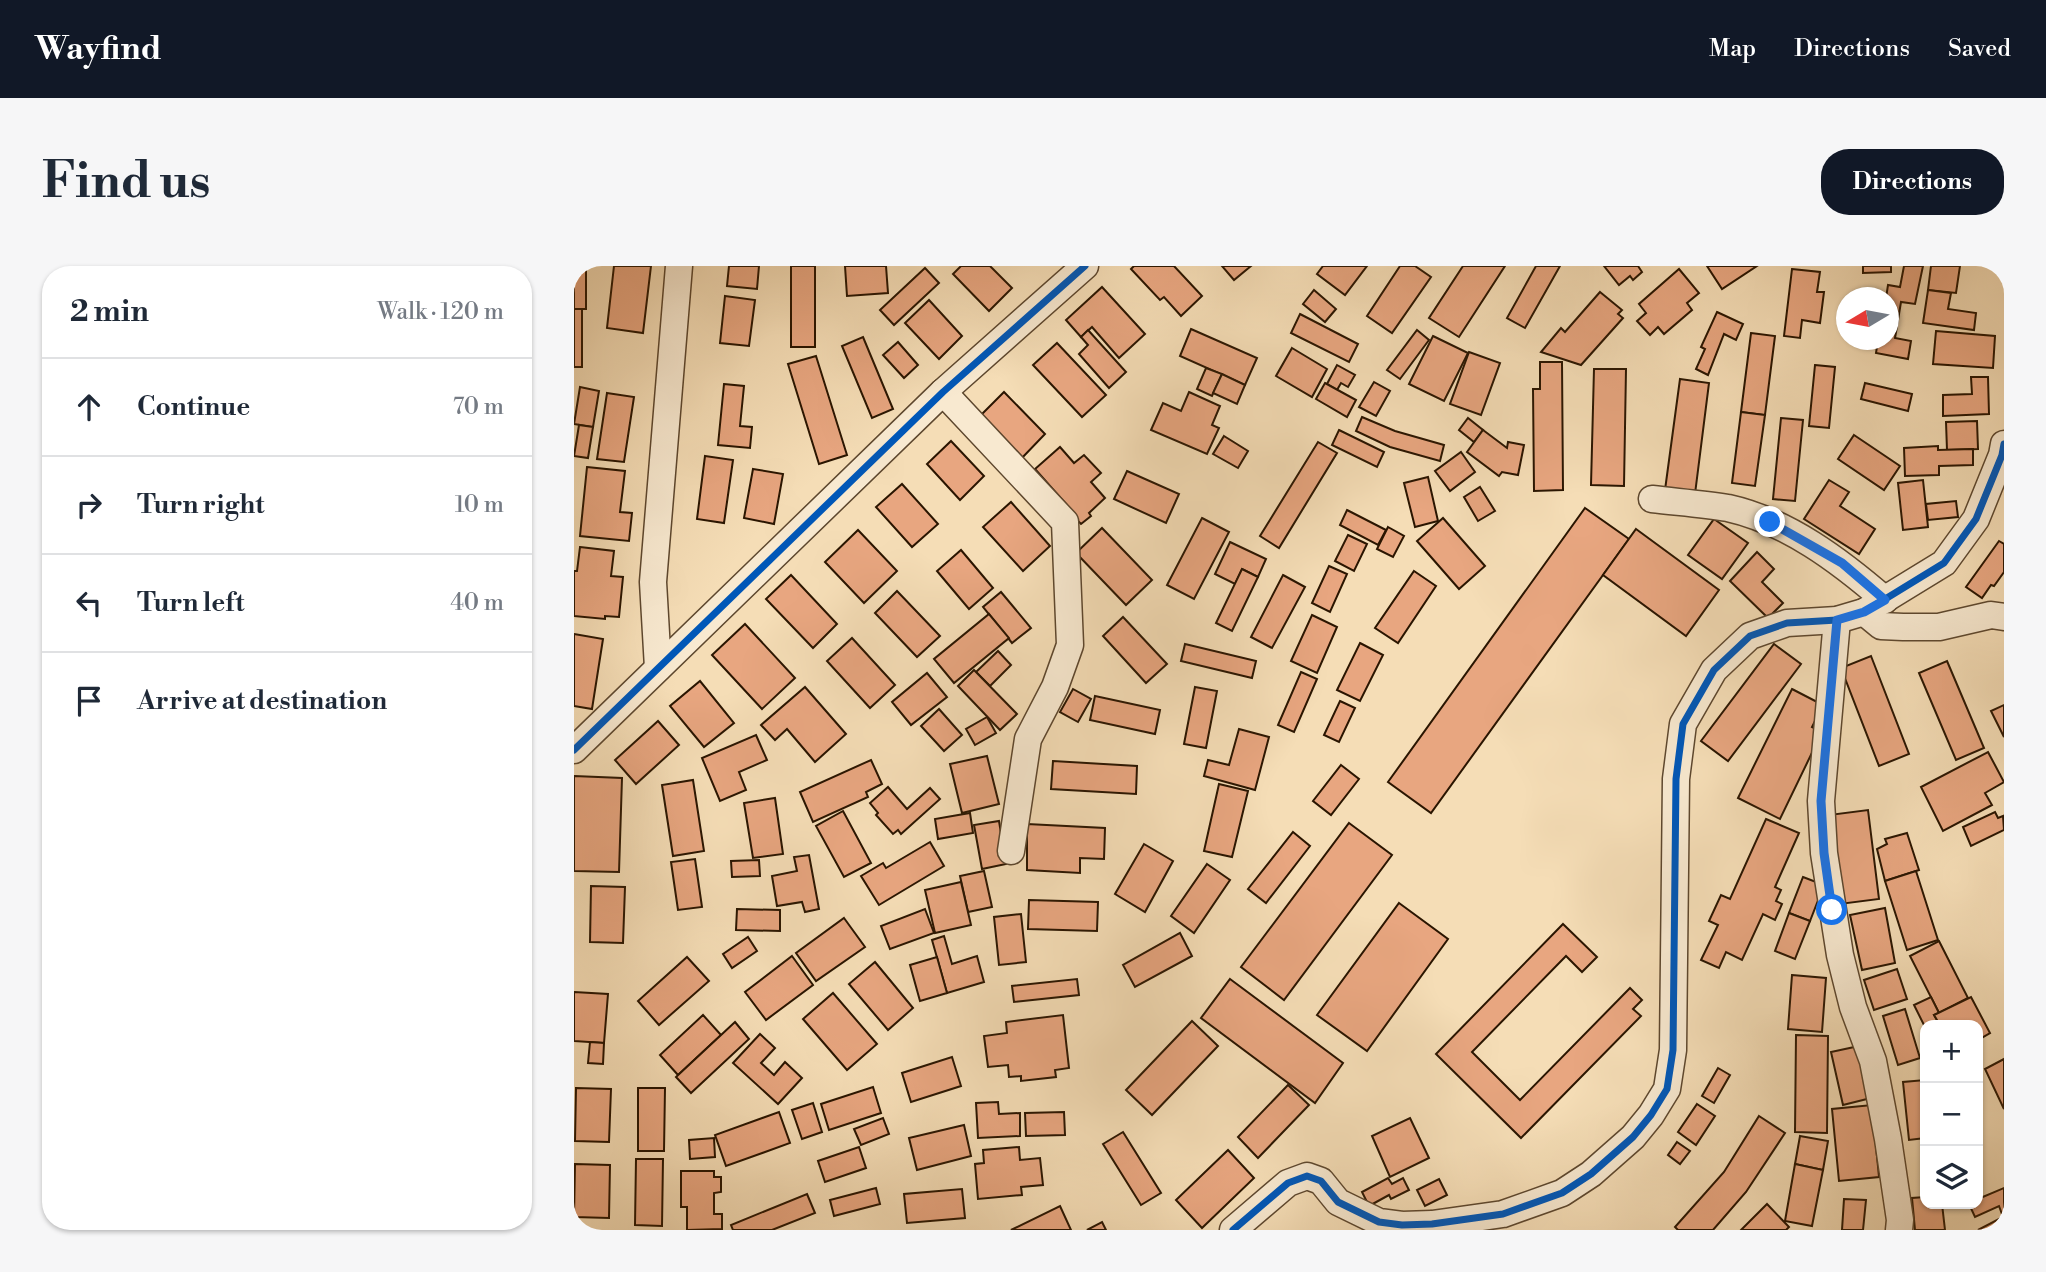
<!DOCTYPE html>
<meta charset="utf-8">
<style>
:root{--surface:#fff;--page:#f6f6f7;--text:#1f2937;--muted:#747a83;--line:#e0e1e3;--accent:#111827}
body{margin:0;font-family:"Libre Bodoni",serif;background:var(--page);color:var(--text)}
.controls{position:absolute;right:21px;bottom:21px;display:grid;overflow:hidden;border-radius:14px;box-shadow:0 2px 5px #0004}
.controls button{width:63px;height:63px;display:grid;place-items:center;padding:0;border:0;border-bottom:2px solid var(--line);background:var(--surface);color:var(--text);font:35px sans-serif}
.compass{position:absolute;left:1262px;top:21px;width:63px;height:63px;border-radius:50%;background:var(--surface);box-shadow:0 2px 5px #0004;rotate:260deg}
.stop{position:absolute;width:21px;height:21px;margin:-16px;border:5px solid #1a73e8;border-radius:50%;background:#fff}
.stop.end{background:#1a73e8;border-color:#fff;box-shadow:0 2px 7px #0008}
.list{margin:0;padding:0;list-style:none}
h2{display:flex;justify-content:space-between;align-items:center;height:91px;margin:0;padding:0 28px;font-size:30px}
h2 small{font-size:23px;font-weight:400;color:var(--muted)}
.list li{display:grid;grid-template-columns:46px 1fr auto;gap:21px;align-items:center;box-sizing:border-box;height:98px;padding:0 28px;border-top:2px solid var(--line)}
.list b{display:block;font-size:26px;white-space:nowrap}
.list em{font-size:23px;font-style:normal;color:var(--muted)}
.icon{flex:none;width:38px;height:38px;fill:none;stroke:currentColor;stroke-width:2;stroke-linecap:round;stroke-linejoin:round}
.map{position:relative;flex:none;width:1430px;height:964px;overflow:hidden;border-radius:28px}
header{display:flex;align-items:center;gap:42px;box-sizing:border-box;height:98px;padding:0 35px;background:var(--accent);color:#fff}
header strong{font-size:33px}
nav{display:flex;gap:38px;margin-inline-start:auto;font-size:24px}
.intro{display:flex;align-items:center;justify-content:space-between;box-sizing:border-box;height:168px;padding:0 42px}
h1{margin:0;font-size:49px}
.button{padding:18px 32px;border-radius:28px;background:var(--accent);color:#fff;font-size:24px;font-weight:700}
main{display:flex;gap:42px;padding:0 42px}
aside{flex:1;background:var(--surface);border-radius:28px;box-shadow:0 2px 5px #0004}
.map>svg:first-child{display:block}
.building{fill:#e8a680;stroke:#2a1500;stroke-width:2}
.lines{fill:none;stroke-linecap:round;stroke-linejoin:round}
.minor-casing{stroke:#5d472e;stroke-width:29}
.minor{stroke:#f8e9d0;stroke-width:26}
.cycleway-casing{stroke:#f8e9d0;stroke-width:11}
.cycleway{stroke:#0057b8;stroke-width:7}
.route{stroke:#1a73e8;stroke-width:9}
</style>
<header>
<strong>Wayfind</strong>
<nav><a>Map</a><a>Directions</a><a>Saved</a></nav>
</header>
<div class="intro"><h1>Find us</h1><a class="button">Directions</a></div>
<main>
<aside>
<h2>2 min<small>Walk · 120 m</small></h2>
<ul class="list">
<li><svg class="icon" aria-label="ahead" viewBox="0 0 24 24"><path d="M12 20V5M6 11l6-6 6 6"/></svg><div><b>Continue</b></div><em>70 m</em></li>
<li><svg class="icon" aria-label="right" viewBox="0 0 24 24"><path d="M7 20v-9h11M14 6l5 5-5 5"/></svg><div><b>Turn right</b></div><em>10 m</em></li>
<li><svg class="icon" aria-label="left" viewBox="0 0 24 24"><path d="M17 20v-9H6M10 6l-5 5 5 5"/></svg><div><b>Turn left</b></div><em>40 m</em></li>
<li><svg class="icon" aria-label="arrive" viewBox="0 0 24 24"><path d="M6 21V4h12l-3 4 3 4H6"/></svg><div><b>Arrive at destination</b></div></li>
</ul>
</aside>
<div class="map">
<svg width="1430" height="964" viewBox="0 0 1430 964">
<rect width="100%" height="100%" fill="#f5ddb6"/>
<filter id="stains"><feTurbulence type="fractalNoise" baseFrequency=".00286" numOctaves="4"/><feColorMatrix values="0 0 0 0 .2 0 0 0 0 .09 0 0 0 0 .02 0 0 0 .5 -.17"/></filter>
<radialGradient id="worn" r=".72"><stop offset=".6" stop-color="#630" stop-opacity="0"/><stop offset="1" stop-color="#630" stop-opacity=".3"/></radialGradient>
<g class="building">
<rect x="0" y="0" width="12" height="43"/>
<polygon points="40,0 77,0 69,67 33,62"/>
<polygon points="155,0 185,0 183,23 153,20"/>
<rect x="217" y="0" width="24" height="81"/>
<polygon points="271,0 312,0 314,27 273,30"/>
<polygon points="387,0 416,0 438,22 415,45 379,8"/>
<polygon points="560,0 600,0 628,30 607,50 590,31 586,34 557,3"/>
<polygon points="648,0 677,0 660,14"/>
<polygon points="749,0 793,0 771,29 743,8"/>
<polygon points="826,0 841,0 857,11 818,67 793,50"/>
<polygon points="889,0 931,0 885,71 855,52"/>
<polygon points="962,0 986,0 951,62 933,52"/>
<polygon points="1030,0 1064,0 1068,6 1059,14 1056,10 1045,19"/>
<polygon points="1133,0 1183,0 1148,23"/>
<polygon points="1289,0 1317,0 1317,6 1289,7"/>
<polygon points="1330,0 1349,0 1341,38 1327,36 1321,72 1337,75 1334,93 1302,87 1304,74 1314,74 1314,32 1312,32 1314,19 1326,21"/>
<polygon points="1357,0 1386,0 1382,27 1354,24"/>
<polygon points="351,2 365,17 320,59 306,44"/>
<polygon points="1105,3 1125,27 1113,37 1118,44 1090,68 1084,61 1076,69 1063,55 1072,47 1065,38"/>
<polygon points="1218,3 1246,6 1243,26 1250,26 1246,57 1228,54 1226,72 1210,70"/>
<polygon points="528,21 571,68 545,92 518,61 507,71 492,54"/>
<polygon points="740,24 762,43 751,56 729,38"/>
<polygon points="1354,24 1377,27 1374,43 1402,47 1400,64 1349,57"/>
<polygon points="1026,26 1048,44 1044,48 1049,52 1007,99 967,86 987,62 991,66"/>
<polygon points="151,30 181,34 175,80 146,77"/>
<polygon points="355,34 388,70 365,93 331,57"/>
<rect x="0" y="43" width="8" height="58"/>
<polygon points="1143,46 1169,58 1162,74 1150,68 1134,109 1122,103 1131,83 1127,81"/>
<polygon points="726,48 784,78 775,96 717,67"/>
<polygon points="617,63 683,92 671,119 606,90"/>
<polygon points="514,64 552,106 535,122 505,88 514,79 507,71"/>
<polygon points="843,64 855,74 826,113 813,104"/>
<polygon points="1362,65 1421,70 1419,102 1359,98"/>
<polygon points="1177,67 1201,70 1191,149 1167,146"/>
<polygon points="859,70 894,87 870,135 835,118"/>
<polygon points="289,71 319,143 298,152 268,80"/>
<polygon points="324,76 344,99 330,112 309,89"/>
<polygon points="483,77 532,129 508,151 459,99"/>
<polygon points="718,82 753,103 738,131 702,110"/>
<polygon points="895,86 926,97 907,149 876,138"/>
<polygon points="242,90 273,189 245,198 214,98"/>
<polygon points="966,96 988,96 989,224 960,225 959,123 966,123"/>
<polygon points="763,99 781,109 774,121 767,117 763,124 753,118"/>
<polygon points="1241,99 1261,101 1255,162 1235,160"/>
<polygon points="632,102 648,108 638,130 623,123"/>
<polygon points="1020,103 1052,103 1050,220 1017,219"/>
<polygon points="648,108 671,119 663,138 639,127"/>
<polygon points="1397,111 1414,111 1415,148 1369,150 1369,129 1398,128"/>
<polygon points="1106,113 1135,117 1121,228 1091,224"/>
<polygon points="800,116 816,125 802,150 785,141"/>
<polygon points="751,117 782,134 773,151 742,133"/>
<polygon points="1291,117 1338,128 1334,145 1287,133"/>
<polygon points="150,118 170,120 166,160 178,161 176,182 144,179"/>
<polygon points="6,121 25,125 19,161 0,158"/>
<polygon points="430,126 471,168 446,194 404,152"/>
<polygon points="615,126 646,140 638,159 645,162 633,188 577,164 589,137 607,145"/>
<polygon points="33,127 60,131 50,196 23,193"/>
<polygon points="1167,146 1191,149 1181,220 1158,217"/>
<polygon points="788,151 821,165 870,179 866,195 816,181 782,165"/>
<polygon points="894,152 909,164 900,176 885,164"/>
<polygon points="1207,152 1229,154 1221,235 1199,233"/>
<polygon points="1403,155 1404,183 1373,184 1372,156"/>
<polygon points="5,159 19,161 14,192 0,190"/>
<polygon points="765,164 810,186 803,201 758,179"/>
<polygon points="909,164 933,182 934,176 950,179 944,209 928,206 925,210 893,186"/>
<polygon points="1280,169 1326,200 1310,224 1264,193"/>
<polygon points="650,170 674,185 664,202 639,188"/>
<polygon points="377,175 410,210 386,234 353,198"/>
<polygon points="744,176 763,187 705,282 686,270"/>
<polygon points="1364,180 1364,184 1399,183 1399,199 1365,200 1365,209 1331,210 1330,182"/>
<polygon points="486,181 500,197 510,189 527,207 517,216 531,232 515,247 517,250 507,258 498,249 500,247 461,203"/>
<polygon points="887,186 901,206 876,225 861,205"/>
<polygon points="131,190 159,194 150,257 123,253"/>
<polygon points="13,201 51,205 46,246 58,247 55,275 6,270"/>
<polygon points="179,203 209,208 200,258 170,252"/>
<polygon points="553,205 605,228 592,257 540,233"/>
<polygon points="854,211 864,255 841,261 830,217"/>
<polygon points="1255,214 1275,226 1266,240 1301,263 1285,288 1230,253"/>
<polygon points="1349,214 1354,261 1329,264 1324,217"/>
<polygon points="328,218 364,258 338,281 302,241"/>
<polygon points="906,221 921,245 904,255 890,231"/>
<polygon points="1382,235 1384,251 1354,254 1352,238"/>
<polygon points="437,236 476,280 449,305 409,261"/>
<polygon points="1011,242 1055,273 857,547 814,516"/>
<polygon points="773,244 812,264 804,279 766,259"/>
<polygon points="628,252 655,266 620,333 593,319"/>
<polygon points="869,252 911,300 885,323 843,275"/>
<polygon points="1140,253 1174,277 1148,313 1114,289"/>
<polygon points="814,261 830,270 819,291 803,283"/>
<polygon points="528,262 578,314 552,339 502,287"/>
<polygon points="1062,263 1145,324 1112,370 1029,309"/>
<polygon points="284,264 323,305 290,337 251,296"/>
<polygon points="774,269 793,278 780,305 761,295"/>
<polygon points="1425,275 1430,278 1430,306 1420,320 1417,319 1408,332 1392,321"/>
<polygon points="656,276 692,293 684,311 668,303 661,318 641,308"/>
<polygon points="6,281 40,285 37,310 49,311 45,351 31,350 31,353 0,350 0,305 3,305"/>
<polygon points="387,284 419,322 395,343 363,305"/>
<polygon points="1183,286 1200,303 1188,316 1209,337 1194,352 1156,315"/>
<polygon points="755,300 773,308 756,346 738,337"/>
<polygon points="668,303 684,311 658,365 642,357"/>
<polygon points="840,305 862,320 824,377 801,362"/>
<polygon points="217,309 263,358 239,382 192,333"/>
<polygon points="709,309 731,321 698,382 677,371"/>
<polygon points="323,325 366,370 343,391 301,347"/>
<polygon points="427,326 457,362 438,377 409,341"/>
<polygon points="415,348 435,372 380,417 360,393"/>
<polygon points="738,349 763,361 743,407 717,395"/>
<polygon points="549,351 593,398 572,417 529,370"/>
<polygon points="171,358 221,412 188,443 138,389"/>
<polygon points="0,368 29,373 18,443 0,440"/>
<polygon points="278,372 321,419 296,442 253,395"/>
<polygon points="786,377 809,389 786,435 763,424"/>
<polygon points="611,378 682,395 678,412 607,395"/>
<polygon points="1200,378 1227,398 1154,495 1127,475"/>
<polygon points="424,385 437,399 416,420 402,406"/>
<polygon points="1297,390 1335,488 1305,500 1267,402"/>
<polygon points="1373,395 1410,482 1382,494 1345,407"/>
<polygon points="400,404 443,448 426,464 384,420"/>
<polygon points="727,406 743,413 720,466 704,459"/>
<polygon points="353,407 373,431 337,459 318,436"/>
<polygon points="126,415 160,457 130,481 96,440"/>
<polygon points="231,421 272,468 241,496 213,463 201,474 187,459"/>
<polygon points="621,421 643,425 632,482 610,478"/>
<polygon points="499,423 517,433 504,456 486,446"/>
<polygon points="1218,423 1249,439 1238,461 1248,466 1206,553 1164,532"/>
<polygon points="521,430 586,444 581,468 516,454"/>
<polygon points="766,435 781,442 765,476 750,469"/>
<polygon points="1430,439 1430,471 1417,445"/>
<polygon points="365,443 388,469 370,485 347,460"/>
<polygon points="413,451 422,467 401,479 392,463"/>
<polygon points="84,455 105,479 62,518 41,494"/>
<polygon points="665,463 695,471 681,524 630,510 634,494 655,499"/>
<polygon points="182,469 193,494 165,506 172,524 146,535 128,492"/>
<polygon points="1414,486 1430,516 1411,527 1418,539 1369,565 1347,521"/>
<polygon points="413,490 425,538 388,547 376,498"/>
<polygon points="297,494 308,518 292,526 294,531 239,556 226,526"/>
<polygon points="479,495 563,500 562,528 477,523"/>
<polygon points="767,499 785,513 757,549 739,535"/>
<polygon points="0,510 48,512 45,606 0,605"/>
<polygon points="119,514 130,585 99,590 88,519"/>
<polygon points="645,518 674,525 658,591 630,585"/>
<polygon points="314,521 333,543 356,522 366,533 327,568 324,564 319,568 302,549 304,547 296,537"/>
<polygon points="201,532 209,588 179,592 170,537"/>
<polygon points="1294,544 1305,633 1266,638 1255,549"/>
<polygon points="269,545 297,597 270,611 242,560"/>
<polygon points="1421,546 1424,552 1429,550 1430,564 1397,580 1389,561"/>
<polygon points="396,547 399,567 364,573 361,553"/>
<polygon points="1192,553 1225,567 1201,621 1207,624 1202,635 1208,638 1201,654 1189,648 1168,694 1152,686 1145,702 1127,694 1144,659 1135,655 1147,629 1156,633"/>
<polygon points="425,555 432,598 408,603 400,559"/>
<polygon points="775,557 818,589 710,734 667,701"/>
<polygon points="453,558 531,562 530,593 506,592 506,607 453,604"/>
<polygon points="719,566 736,580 692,637 674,623"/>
<polygon points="1333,567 1345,604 1311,615 1303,583 1313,578 1311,573"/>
<polygon points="356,576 370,600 305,639 287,610 309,597 312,602"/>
<polygon points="570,578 599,595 571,646 541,628"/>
<polygon points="235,589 245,643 231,646 228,636 203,640 198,610 223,605 220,591"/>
<polygon points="121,593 128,641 104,644 97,596"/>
<polygon points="185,594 186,610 158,611 157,595"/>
<polygon points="633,598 656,614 620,667 597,650"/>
<polygon points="410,605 418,641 394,646 386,610"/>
<polygon points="1342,605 1364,674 1333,684 1311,615"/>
<polygon points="1229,611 1250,619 1236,655 1215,647"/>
<polygon points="387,616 397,659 361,667 351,624"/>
<polygon points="17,620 51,621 49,677 16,676"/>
<polygon points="455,634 524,636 523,665 454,663"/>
<polygon points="825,637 874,673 793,785 743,749"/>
<polygon points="1311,642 1321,697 1288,704 1276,649"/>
<polygon points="163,643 206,644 206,665 162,664"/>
<polygon points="351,643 360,667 316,683 307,660"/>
<polygon points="1215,647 1236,655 1221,693 1201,685"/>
<polygon points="447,648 452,696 425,699 420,651"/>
<polygon points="270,652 291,681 242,715 222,687"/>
<polygon points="989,658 1023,691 1008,706 992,690 898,786 946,834 1056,722 1068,734 1059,743 1067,750 947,872 862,788"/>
<polygon points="606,667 618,690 561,721 549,699"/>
<polygon points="370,670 378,698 403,690 410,716 373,727 358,674"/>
<polygon points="174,671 183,685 158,702 149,688"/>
<polygon points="1365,675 1394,732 1365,747 1336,690"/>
<polygon points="218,690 239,719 192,754 171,726"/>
<polygon points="113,691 135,715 85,759 64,735"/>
<polygon points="363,691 373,727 346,735 336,699"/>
<polygon points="301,696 339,742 314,764 275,718"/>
<polygon points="1323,703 1333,733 1300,744 1290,714"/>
<polygon points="1218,709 1252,712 1248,766 1214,763"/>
<polygon points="503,713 505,729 440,736 438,720"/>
<polygon points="656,713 769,797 741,837 627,752"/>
<polygon points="0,726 34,728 30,777 0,775"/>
<polygon points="259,727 303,778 273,804 229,753"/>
<polygon points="1357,731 1365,747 1360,749 1366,759 1351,759 1351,761 1340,739"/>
<polygon points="1397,731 1416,767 1404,774 1404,759 1366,759 1360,749"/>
<polygon points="1331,743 1346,792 1324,799 1309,750"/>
<polygon points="129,749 147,769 104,809 86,789"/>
<polygon points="489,749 495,802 481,804 482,811 447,815 447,810 435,811 434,799 414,801 410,770 433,767 432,756"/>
<polygon points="618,755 644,780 578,849 552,824"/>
<polygon points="161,756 175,773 117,827 102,811"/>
<polygon points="186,768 201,782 187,797 200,809 211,796 228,812 204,838 159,797"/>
<polygon points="1222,769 1254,770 1253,867 1221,866"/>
<polygon points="16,776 30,777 29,798 14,797"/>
<polygon points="1285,780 1297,832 1269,839 1257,786"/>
<polygon points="378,791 387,820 337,836 328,807"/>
<polygon points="1430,793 1430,843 1411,803"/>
<polygon points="1144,802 1156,809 1140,837 1128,830"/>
<polygon points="1351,814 1351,872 1335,874 1329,816"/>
<polygon points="714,819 735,839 684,892 664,871"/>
<polygon points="299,821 307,847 255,864 247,838"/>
<polygon points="2,822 37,823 35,876 1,875"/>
<polygon points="64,822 91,822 90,885 64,885"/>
<polygon points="424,836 425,848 446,847 446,870 404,872 402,837"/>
<polygon points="239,837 248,866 228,873 218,844"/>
<polygon points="1123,838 1141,850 1122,879 1104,866"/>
<polygon points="1298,839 1305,911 1265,915 1258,843"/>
<polygon points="205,846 216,877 152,900 141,869"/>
<polygon points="490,846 491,869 452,870 451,847"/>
<polygon points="1185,850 1211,867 1172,926 1139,964 1104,964 1101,961 1150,906"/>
<polygon points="309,852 315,868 287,879 280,863"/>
<polygon points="836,852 855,892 816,911 798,870"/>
<polygon points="390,859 397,890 343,904 335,872"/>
<polygon points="549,866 587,927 567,939 529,878"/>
<polygon points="1226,870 1254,875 1249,904 1221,898"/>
<polygon points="140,872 141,891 116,893 115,874"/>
<polygon points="1103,876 1116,885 1106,898 1094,889"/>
<polygon points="285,881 292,902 251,916 244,895"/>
<polygon points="445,881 446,894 466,892 469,919 447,921 448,929 404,933 401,898 410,897 409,884"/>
<polygon points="654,884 680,912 628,962 602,934"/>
<polygon points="62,893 89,893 88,960 61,959"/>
<polygon points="1,898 36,899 35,952 0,951"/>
<polygon points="1221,898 1249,904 1238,960 1211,955"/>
<polygon points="107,905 140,905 140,911 147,911 147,926 140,927 140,948 148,948 148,963 113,964 113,941 107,941"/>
<polygon points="814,912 818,918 829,912 835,924 817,933 815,929 795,940 788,926"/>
<polygon points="865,913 873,929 851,940 843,924"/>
<polygon points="302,922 306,938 260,950 256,934"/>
<polygon points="1430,922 1430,964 1404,964 1429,951 1425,940 1401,951 1395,938 1404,938 1404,933"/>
<polygon points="388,923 391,952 333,957 330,928"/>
<polygon points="233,928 241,947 198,964 159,964 157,959"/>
<polygon points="1351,931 1351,938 1368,938 1371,964 1341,964 1338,932"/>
<polygon points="1270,933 1292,934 1289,964 1268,964"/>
<polygon points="1193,938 1215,961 1212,964 1167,964"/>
<polygon points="486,940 497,964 437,964"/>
<polygon points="528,956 532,964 513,964"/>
</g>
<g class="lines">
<defs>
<g id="minor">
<polyline points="369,126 491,256 496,379 481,421 454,473 437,585"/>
<path d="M1078,233C1103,236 1129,238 1154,242C1213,255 1266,295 1311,334"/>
<polyline points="1290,346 1307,360 1329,361 1365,361 1417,349 1430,351"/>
<polyline points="1263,354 1247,535 1250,587 1266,689 1279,741 1299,795 1314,873 1326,954 1325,964"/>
<polyline points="84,402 79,316 105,0"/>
<polyline points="0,484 369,126 511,0"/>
<polyline points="659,964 714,917 733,910 747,915 764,936 805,956 828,959 858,958 929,948 988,927 1017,908 1059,871 1077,849 1093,823 1099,784 1102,513 1109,458 1140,404 1176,370 1213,357 1263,354 1290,346 1370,297 1402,253 1428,189 1430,178"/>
</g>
</defs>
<use href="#minor" class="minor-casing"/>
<use href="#minor" class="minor"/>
<defs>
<g id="cycleway">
<polyline points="0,484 369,126 511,0"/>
<polyline points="659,964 714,917 733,910 747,915 764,936 805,956 828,959 858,958 929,948 988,927 1017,908 1059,871 1077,849 1093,823 1099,784 1102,513 1109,458 1140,404 1176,370 1213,357 1263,354 1290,346 1370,297 1402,253 1428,189 1430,178"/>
</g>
</defs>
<use href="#cycleway" class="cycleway-casing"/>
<use href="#cycleway" class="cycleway"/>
</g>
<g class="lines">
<polyline class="route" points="1196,256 1268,297 1311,334 1290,346 1263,354 1247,535 1250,587 1258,644"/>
</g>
<rect width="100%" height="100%" filter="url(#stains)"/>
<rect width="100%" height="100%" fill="url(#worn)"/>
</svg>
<div class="controls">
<button>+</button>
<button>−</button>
<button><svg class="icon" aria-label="layers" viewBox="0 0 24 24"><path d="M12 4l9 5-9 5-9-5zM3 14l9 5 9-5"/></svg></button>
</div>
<svg class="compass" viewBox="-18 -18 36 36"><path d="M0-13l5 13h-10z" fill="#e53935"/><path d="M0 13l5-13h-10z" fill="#747a83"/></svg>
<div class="stop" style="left:1258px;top:644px"></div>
<div class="stop end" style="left:1196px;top:256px"></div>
</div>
</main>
